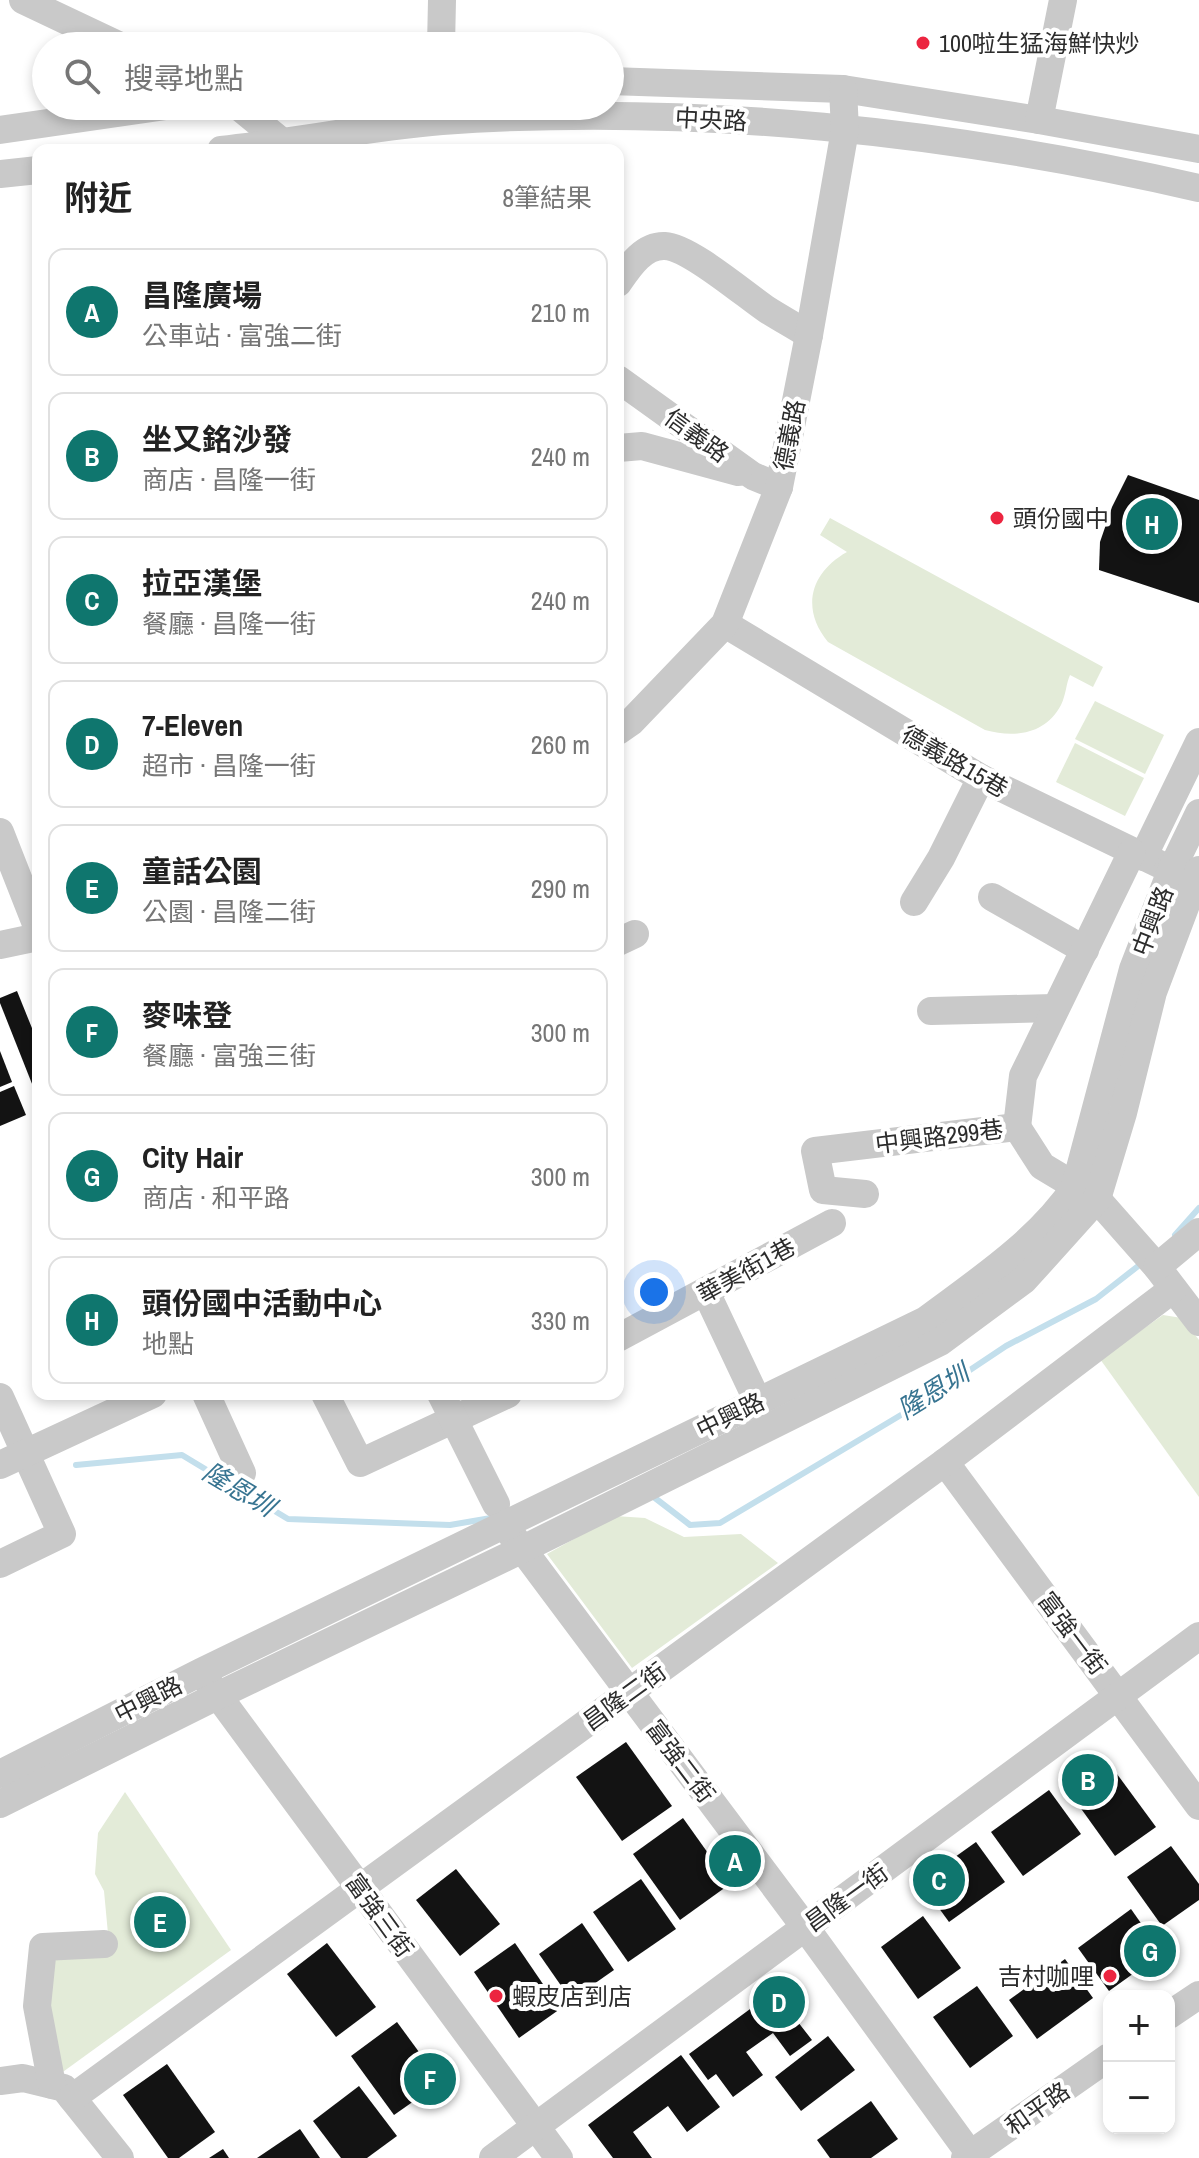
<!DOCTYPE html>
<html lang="zh-TW">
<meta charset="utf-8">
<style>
:root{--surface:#fff;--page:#f2f2f2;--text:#222;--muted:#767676;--line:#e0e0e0;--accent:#0f766e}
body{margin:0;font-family:"Archivo Narrow","Noto Sans TC",sans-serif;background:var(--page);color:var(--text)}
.controls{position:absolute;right:24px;bottom:24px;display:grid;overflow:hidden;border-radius:16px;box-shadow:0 4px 12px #0003}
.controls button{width:72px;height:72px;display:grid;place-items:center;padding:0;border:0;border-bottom:2px solid var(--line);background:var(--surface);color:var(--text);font:40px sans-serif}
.you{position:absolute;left:654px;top:1292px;width:28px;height:28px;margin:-20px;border:6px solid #fff;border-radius:50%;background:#1a73e8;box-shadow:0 0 0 12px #1a73e833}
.badge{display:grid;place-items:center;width:52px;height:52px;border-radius:50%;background:var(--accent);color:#fff;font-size:26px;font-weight:700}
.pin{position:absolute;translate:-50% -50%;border:4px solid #fff;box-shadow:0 2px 8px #0006}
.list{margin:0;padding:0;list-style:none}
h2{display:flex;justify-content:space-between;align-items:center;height:104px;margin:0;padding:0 32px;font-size:34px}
h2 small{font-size:26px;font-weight:400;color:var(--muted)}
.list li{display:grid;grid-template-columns:52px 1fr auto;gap:24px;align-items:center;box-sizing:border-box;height:128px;margin:0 16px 16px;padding:0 16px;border:2px solid var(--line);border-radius:16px}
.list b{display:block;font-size:30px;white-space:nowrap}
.list p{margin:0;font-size:26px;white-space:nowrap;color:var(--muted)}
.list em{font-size:26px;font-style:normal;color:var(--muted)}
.icon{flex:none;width:44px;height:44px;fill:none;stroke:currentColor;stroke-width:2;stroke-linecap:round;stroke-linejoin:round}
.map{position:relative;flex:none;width:1199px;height:2158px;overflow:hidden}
.search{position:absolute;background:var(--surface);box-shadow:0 4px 12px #0003;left:32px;top:32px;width:592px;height:88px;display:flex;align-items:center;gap:20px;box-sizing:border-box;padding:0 28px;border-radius:44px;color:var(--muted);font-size:30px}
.panel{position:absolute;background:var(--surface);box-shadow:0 4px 12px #0003;left:32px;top:144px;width:592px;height:1256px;border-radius:16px}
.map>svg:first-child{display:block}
.green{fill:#e3ebd8}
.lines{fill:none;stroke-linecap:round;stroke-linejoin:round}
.stream{stroke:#c3dfec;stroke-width:6}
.building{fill:#131313}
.minor{stroke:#c9c9c9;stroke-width:28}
.poi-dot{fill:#ec2540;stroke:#fff;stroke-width:3}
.labels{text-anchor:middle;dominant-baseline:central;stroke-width:8;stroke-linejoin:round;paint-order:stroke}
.poi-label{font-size:24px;fill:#2c2c2c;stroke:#fff;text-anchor:start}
.street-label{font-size:24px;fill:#2c2c2c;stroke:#fff}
.water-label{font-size:26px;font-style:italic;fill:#377491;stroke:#fff}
</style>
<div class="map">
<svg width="1199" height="2158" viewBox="0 0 1199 2158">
<rect width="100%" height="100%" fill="#fff"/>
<g class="green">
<path d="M830,518L1103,667L1093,687L1070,675C1066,684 1066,695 1061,705C1045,735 1014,738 985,730L828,642C800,608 811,572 847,552L820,535Z"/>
<polygon points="1095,701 1164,735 1145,774 1075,739"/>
<polygon points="1075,743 1144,778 1125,816 1056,782"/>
<polygon points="1163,1315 1182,1318 1199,1340 1199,1497 1100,1359"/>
<polygon points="615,1516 645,1518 684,1537 741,1534 778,1563 632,1668 547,1554"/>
<polygon points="125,1792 231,1950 60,2074 45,2004 53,1953 110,1955 104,1891 95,1874 98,1833"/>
</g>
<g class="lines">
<g class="stream">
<polyline points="1175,1235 1199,1208"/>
<polyline points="76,1465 182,1455 288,1519 450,1525 491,1518"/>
<polyline points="655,1498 690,1525 720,1523 916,1406 1006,1346 1096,1299 1142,1263"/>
</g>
</g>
<g class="building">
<polygon points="1128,475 1199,500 1199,603 1099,570 1100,542 1112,507"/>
<polygon points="17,991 38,1043 38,1099 0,1003 0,998"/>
<polygon points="0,1051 12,1082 0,1087"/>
<polygon points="14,1086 26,1115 0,1126 0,1092"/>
<polygon points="626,1742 672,1806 622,1841 576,1777"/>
<polygon points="1117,1774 1156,1827 1115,1856 1077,1803"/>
<polygon points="1049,1790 1081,1834 1023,1876 991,1832"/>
<polygon points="683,1818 730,1884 680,1920 633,1854"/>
<polygon points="976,1842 1005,1882 949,1922 920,1882"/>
<polygon points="1171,1846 1199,1884 1199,1900 1162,1926 1127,1877"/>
<polygon points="456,1869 500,1924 460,1956 416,1900"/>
<polygon points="641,1879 676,1929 628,1962 593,1912"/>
<polygon points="1131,1909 1162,1953 1109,1991 1078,1948"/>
<polygon points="923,1916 961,1968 918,1999 881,1947"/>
<polygon points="582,1923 614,1970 571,2000 539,1954"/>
<polygon points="327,1943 376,2007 336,2037 287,1974"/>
<polygon points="515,1943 560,2009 519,2038 474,1972"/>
<polygon points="1065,1959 1093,1998 1037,2039 1009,2000"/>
<polygon points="977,1986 1013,2036 970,2068 933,2017"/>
<polygon points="780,1987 800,2013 794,2017 812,2040 790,2056 773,2033 746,2052 763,2075 733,2097 716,2074 708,2080 689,2054"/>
<polygon points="397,2022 441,2082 394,2115 351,2056"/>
<polygon points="828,2036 855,2070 801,2111 775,2077"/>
<polygon points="681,2055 720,2107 687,2132 668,2106 633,2132 652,2158 613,2158 588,2125"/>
<polygon points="167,2064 215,2132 179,2158 168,2158 123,2095"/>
<polygon points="359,2086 397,2136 367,2158 341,2158 313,2121"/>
<polygon points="871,2101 898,2139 871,2158 830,2158 817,2140"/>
<polygon points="300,2129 320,2158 257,2158"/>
<polygon points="223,2149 229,2158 209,2158"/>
</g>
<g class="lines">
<g class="minor">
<polyline points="23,0 120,46"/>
<polyline points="441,46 442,0"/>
<polyline points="610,81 843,89 1039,120 1199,149"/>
<polyline points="238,106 292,150"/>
<polyline points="1039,120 1063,0"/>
<polyline points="0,130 166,106"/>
<path d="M221,150C294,142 370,127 442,121C693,103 955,132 1199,188"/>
<polyline points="0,174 38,170"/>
<path d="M618,283C629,267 643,245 665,246C689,247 744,294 766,309C780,318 795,326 809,335"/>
<polyline points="618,379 753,476 779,487"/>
<polyline points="618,448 642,446 738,472"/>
<polyline points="725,624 981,778 1186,877"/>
<polyline points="618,731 631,722 725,624 779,487 809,335 845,130 843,89"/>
<polyline points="0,832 38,929"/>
<polyline points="1143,857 1199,742"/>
<polyline points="992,897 1085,950"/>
<polyline points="914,902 941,858 981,778"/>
<polyline points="618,942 635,934"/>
<polyline points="0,945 38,937"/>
<polyline points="931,1011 1054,1008"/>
<polyline points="1017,1127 1023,1076 1132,852"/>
<polyline points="865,1194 823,1190 815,1151 1017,1127 1042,1166 1097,1199 1157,1267"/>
<polyline points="1199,1232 1157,1267 1199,1322"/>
<polyline points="706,1292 758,1402"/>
<polyline points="618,1338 832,1223"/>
<polyline points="206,1394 242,1473"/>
<polyline points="325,1394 360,1463 508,1394"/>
<polyline points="441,1394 496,1504"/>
<polyline points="0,1397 62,1534 0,1564"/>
<polyline points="945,1462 1199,1806"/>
<polyline points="0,1465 153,1394"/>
<polyline points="511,1534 805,1927 970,2154"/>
<polyline points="208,1682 559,2158"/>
<path d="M0,1774L201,1672L926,1320C978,1281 1038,1242 1075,1187L1133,969L1171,871L1199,813"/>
<polyline points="0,1804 217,1696 523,1549 940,1342 1024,1280 1097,1199 1123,1113 1153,992 1199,870"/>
<polyline points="1169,2015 1199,1995"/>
<polyline points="0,2081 23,2078 64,2088 120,2158"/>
<polyline points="52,2085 37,2006 43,1947 104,1944"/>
<polyline points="72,2098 945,1462 1173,1289"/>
<polyline points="493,2158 1199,1636"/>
<polyline points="965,2158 1109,2057"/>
</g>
</g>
<g class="poi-dot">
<circle cx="923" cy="43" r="8"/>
<circle cx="997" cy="518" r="8"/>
<circle cx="1110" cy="1976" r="8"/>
<circle cx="496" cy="1996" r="8"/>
</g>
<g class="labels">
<g class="poi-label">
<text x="939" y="43">100啦生猛海鮮快炒</text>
<text x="1013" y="518">頭份國中</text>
<text x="1094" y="1976" text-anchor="end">吉村咖哩</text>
<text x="512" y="1996">蝦皮店到店</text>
</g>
<g class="street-label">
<text transform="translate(711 119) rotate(3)">中央路</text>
<text transform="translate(697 435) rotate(36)">信義路</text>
<text transform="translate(789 435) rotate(-79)">德義路</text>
<text transform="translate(955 761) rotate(30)">德義路15巷</text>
<text transform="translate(1152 921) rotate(-69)">中興路</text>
<text transform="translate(939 1136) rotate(-7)">中興路299巷</text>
<text transform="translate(746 1270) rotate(-29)">華美街1巷</text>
<text transform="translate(730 1415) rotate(-26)">中興路</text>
<text transform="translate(1073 1633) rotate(53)">富強一街</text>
<text transform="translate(624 1696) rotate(-36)">昌隆二街</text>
<text transform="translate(148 1699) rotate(-27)">中興路</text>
<text transform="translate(681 1761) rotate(53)">富強二街</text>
<text transform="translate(846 1897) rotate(-36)">昌隆一街</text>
<text transform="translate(380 1915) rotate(54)">富強三街</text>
<text transform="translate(1037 2108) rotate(-35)">和平路</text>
</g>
<g class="water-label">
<text transform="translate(933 1391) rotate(-32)">隆恩圳</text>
<text transform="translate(239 1489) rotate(31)">隆恩圳</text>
</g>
</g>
</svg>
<div class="controls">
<button>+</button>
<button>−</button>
</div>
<div class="you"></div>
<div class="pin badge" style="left:735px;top:1861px">A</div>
<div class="pin badge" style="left:1088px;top:1780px">B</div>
<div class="pin badge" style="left:939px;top:1880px">C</div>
<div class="pin badge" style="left:779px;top:2002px">D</div>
<div class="pin badge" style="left:160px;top:1922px">E</div>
<div class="pin badge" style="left:430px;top:2079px">F</div>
<div class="pin badge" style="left:1150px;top:1951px">G</div>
<div class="pin badge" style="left:1152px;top:524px">H</div>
<div class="search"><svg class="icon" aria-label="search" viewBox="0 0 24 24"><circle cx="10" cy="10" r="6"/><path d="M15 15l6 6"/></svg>搜尋地點</div>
<section class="panel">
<h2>附近<small>8筆結果</small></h2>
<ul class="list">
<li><span class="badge">A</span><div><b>昌隆廣場</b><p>公車站 · 富強二街</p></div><em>210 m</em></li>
<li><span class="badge">B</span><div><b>坐又銘沙發</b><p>商店 · 昌隆一街</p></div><em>240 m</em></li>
<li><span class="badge">C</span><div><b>拉亞漢堡</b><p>餐廳 · 昌隆一街</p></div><em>240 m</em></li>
<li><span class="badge">D</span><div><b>7-Eleven</b><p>超市 · 昌隆一街</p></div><em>260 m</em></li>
<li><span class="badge">E</span><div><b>童話公園</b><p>公園 · 昌隆二街</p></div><em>290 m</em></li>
<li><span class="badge">F</span><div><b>麥味登</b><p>餐廳 · 富強三街</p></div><em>300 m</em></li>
<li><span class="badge">G</span><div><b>City Hair</b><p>商店 · 和平路</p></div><em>300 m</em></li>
<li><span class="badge">H</span><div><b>頭份國中活動中心</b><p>地點</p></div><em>330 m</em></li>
</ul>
</section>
</div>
